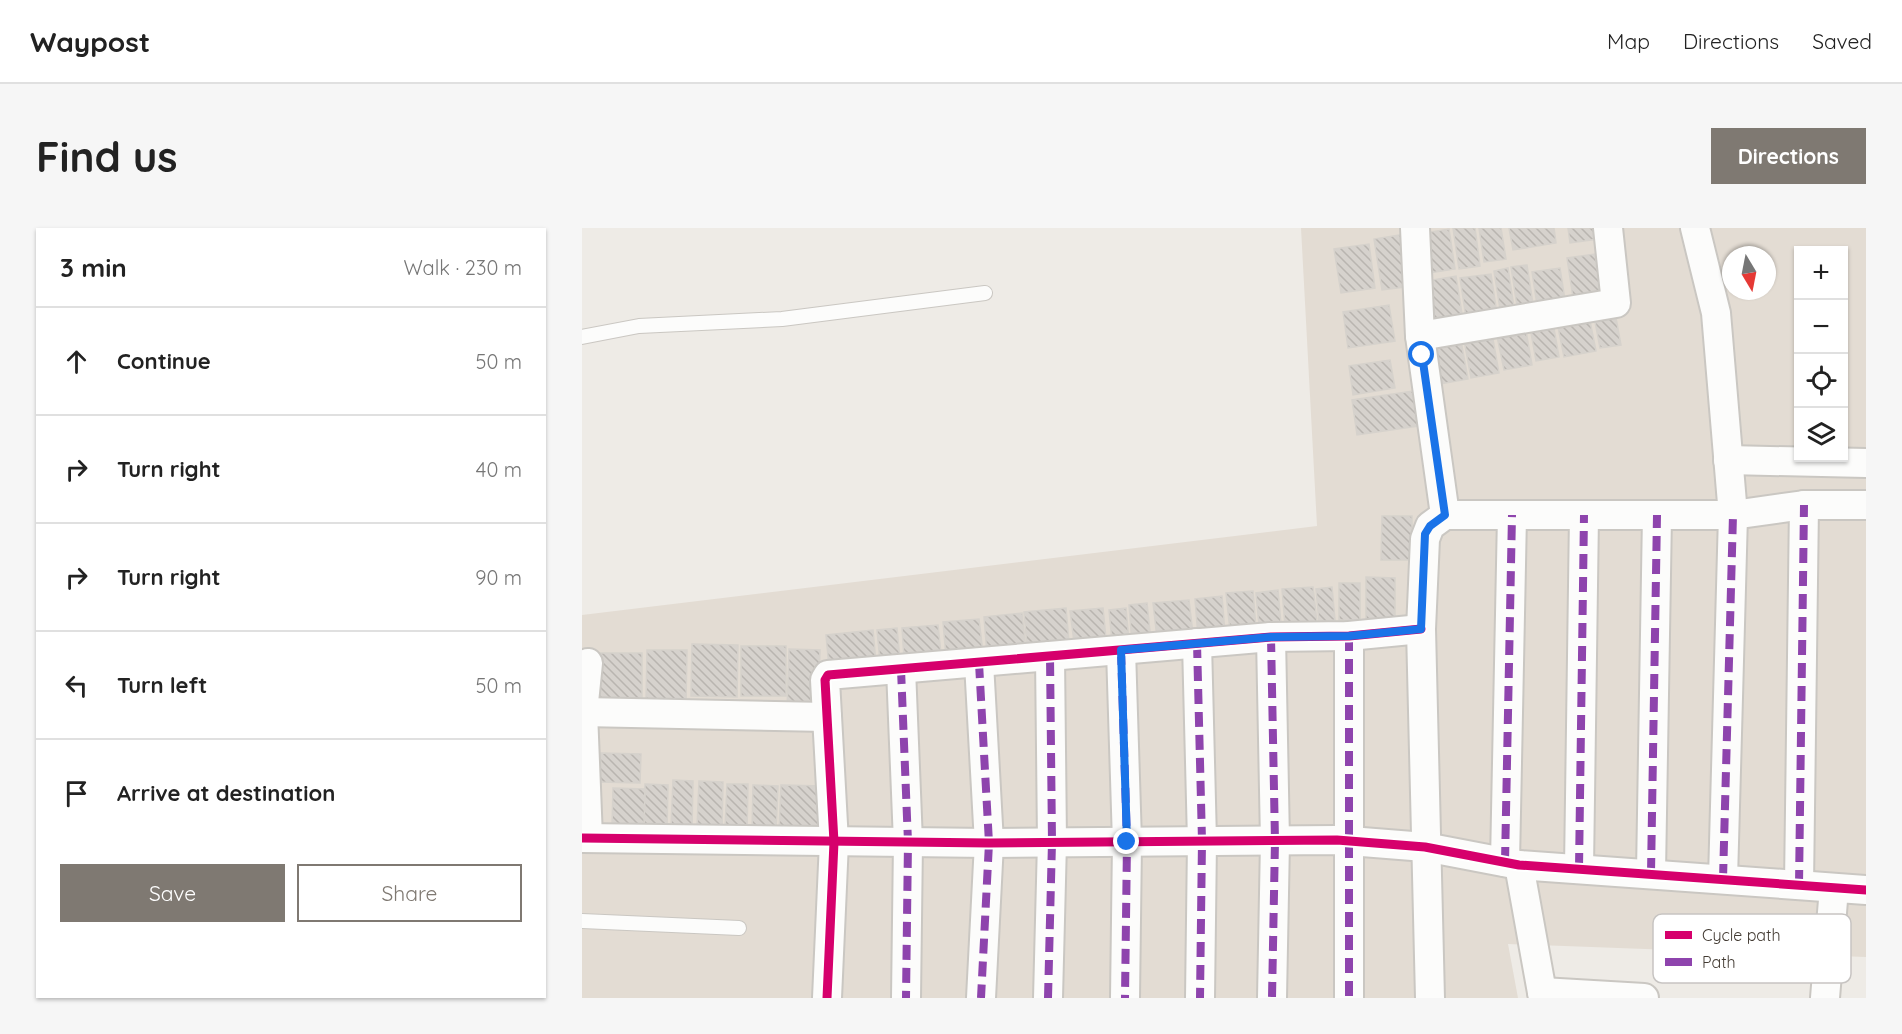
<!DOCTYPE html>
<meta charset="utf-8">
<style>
:root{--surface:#fff;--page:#f6f6f6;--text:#222;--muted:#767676;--line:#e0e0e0;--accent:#7f7972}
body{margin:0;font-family:Quicksand,sans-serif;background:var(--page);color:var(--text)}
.controls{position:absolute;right:18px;top:18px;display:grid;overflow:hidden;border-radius:0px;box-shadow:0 2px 4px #0004}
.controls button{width:54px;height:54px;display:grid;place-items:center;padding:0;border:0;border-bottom:2px solid var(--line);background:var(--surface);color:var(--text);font:30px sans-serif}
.compass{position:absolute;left:1140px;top:18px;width:54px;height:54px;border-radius:50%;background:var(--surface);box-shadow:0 2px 4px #0004;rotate:170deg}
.stop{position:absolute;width:18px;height:18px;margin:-14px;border:4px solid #1a73e8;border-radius:50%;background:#fff}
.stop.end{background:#1a73e8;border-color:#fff;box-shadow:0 2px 6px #0008}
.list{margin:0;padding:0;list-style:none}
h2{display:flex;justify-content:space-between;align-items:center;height:78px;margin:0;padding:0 24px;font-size:26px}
h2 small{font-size:20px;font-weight:400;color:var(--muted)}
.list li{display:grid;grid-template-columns:39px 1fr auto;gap:18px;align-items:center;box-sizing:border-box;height:108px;padding:0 24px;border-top:2px solid var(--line)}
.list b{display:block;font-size:22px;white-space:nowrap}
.list em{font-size:20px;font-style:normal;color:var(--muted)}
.actions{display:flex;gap:12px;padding:18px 24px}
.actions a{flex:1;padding:14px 0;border:2px solid var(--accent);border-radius:0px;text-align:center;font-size:21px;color:var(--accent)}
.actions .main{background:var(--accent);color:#fff}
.icon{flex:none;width:33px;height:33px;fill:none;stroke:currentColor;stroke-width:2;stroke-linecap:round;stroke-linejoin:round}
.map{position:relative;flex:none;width:1284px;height:770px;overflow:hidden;border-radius:0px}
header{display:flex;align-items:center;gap:36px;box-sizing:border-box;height:84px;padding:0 30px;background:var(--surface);border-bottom:2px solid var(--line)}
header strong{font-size:28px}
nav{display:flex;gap:33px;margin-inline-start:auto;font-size:21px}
.intro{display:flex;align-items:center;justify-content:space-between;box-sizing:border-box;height:144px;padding:0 36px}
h1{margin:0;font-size:42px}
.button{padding:15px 27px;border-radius:0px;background:var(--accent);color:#fff;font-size:21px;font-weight:700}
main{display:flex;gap:36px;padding:0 36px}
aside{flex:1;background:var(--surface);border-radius:0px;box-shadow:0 2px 4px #0004}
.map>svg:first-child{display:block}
.residential{fill:#e3dcd3;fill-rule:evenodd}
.building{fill:url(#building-back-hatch);stroke:#d6d2cc;stroke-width:1.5}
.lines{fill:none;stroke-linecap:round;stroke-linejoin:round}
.service-casing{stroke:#cac7c2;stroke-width:16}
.minor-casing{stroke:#cac7c2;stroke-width:32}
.service{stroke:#fcfcfb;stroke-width:14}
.minor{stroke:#fcfcfb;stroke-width:28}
.quiet{stroke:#8e44ad;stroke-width:8;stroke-dasharray:15 8;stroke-linecap:butt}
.cycleway-casing{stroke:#fff;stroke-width:13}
.cycleway{stroke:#d6006c;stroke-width:9}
.route{stroke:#1a73e8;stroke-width:8}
.key{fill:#fff;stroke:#c7c4c2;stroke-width:1.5}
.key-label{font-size:16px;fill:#433b33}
</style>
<header>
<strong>Waypost</strong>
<nav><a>Map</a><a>Directions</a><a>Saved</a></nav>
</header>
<div class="intro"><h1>Find us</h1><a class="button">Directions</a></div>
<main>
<aside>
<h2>3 min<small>Walk · 230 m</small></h2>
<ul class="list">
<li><svg class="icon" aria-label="ahead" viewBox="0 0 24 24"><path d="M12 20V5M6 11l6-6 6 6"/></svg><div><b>Continue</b></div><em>50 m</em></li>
<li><svg class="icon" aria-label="right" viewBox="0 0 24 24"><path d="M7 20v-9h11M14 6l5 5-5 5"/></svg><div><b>Turn right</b></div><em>40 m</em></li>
<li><svg class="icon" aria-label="right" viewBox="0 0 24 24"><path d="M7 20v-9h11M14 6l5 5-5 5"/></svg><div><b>Turn right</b></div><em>90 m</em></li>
<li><svg class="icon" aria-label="left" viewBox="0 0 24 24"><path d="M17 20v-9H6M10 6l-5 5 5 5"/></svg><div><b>Turn left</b></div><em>50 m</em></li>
<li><svg class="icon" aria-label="arrive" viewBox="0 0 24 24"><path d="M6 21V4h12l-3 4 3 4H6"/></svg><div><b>Arrive at destination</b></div></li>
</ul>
<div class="actions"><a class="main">Save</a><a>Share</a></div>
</aside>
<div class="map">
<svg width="1284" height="770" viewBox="0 0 1284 770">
<defs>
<pattern id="building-back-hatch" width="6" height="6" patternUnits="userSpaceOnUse" patternTransform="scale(1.5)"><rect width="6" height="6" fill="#d6d2cd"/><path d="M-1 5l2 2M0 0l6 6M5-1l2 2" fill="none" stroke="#b9b5b0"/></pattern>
</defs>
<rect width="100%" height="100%" fill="#eeebe6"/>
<path class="residential" d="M719,0H1284V729L926,716L936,770H0V387L735,298ZM1216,22H1262V230H1216ZM1149,27H1185V63H1149Z"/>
<g class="building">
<polygon points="871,0 893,0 898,38 877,41"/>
<polygon points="897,0 919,0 924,31 902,34"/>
<polygon points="927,0 972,0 974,15 931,22"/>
<polygon points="986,0 1015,0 1016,11 988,15"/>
<polygon points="867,1 873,41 848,45 842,5"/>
<polygon points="823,6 831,58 800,62 792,11"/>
<polygon points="787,16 793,60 759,65 752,21"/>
<polygon points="1013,26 1019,66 991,70 985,30"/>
<polygon points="945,37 951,76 935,78 929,39"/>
<polygon points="926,40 932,79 918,81 912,43"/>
<polygon points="978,40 983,72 955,77 950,44"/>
<polygon points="909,46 915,86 884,90 878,50"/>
<polygon points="874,48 880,86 850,91 844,53"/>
<polygon points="807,77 813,113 766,120 761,84"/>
<polygon points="1032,79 1039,117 1018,120 1011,83"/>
<polygon points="1007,88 1014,123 982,129 975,94"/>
<polygon points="971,95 977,129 954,133 948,99"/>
<polygon points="944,103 950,137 922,142 915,108"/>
<polygon points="910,106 917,145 889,150 882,112"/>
<polygon points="879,113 886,151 853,157 846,119"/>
<polygon points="808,132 813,160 771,167 767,138"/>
<polygon points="838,162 843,197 775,207 770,172"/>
<polygon points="800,288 830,288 830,332 799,332"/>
<polygon points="784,349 813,350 813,391 784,391"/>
<rect x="757" y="355" width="21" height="37"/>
<polygon points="731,359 735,394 703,398 700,361"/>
<polygon points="750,359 753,392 737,394 734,361"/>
<polygon points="696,362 699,396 677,398 674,365"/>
<polygon points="671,363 674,400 648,403 644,365"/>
<polygon points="640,368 643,405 616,408 613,371"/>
<polygon points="607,372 611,406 575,410 571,375"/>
<polygon points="565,375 569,413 550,415 547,377"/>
<polygon points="484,380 487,414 445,418 442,384"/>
<polygon points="521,380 524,411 492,414 488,383"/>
<polygon points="544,380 547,413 530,414 527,382"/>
<polygon points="440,385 444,422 405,426 402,389"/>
<polygon points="397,391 401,425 364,429 361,394"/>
<polygon points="356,397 359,426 322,430 320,400"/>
<polygon points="315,400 318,432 298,434 295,402"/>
<polygon points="291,402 294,435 247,439 244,407"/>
<polygon points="110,416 156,417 155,469 109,468"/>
<rect x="159" y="418" width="45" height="50"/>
<polygon points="207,421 238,422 236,483 205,482"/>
<polygon points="65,422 105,422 104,475 64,474"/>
<polygon points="14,425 60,425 60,478 14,477"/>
<polygon points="19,525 59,526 58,555 18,554"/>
<polygon points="91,552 111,553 110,600 89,599"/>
<polygon points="117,553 141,554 140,601 115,600"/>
<polygon points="63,556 86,557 85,600 62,599"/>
<polygon points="145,556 166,556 165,603 143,602"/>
<polygon points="171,557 196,558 194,604 170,603"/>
<polygon points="199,557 241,558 240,604 197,603"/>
<polygon points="31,560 63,561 62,599 30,598"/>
</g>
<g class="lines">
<defs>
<g id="service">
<polyline points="0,109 57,98 200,91 403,65"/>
<polyline points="0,693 157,700"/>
</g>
<g id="minor">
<polyline points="833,0 838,108 863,287"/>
<polyline points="1113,0 1134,85 1151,287 1141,651"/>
<polyline points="838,108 1034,75 1026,0"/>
<polyline points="1146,232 1284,235"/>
<polyline points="767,408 767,770"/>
<polyline points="689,409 693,613 690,770"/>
<polyline points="615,415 620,613 618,770"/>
<polyline points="539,422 545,614 543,770"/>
<polyline points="397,435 407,615 399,770"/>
<polyline points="319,441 326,614 324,770"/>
<polyline points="1,484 245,489"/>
<polyline points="0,610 407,615 755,612 843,619 937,637 1284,662"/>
<polyline points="6,610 1,484 6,435"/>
<polyline points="923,634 930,287"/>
<polyline points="937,637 961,770"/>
<polyline points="997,640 1002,287"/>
<polyline points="1069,645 1075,287"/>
<polyline points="1217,657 1222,277"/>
<polyline points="960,764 1062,770"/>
<polyline points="245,770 252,614 243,452 246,447 689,409 767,408 839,401"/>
<polyline points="466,770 470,614 468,428"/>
<polyline points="848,770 839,401 843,311 848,298 863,287 1151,287 1222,277 1284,277"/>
<polyline points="1243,770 1252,660"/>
</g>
</defs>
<use href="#service" class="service-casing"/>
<use href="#minor" class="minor-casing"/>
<use href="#service" class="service"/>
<use href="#minor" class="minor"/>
<g class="quiet">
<polyline points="767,408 767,770"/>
<polyline points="689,409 693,613 690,770"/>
<polyline points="615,415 620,613 618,770"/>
<polyline points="539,422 545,614 543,770"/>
<polyline points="397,435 407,615 399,770"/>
<polyline points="319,441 326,614 324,770"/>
<polyline points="923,634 930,287"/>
<polyline points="997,640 1002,287"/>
<polyline points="1069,645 1075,287"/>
<polyline points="1141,651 1151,287"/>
<polyline points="1217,657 1222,277"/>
<polyline points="466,770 470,614 468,428"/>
</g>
<defs>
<g id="cycleway">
<polyline points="0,610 407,615 755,612 843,619 937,637 1284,662"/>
<polyline points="245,770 252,614 243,452 246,447 689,409 767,408 839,401"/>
</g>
</defs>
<use href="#cycleway" class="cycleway-casing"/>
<use href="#cycleway" class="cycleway"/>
</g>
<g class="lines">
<polyline class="route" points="545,614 539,422 689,409 767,408 839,401 843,306 848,298 863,287 840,127"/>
</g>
<rect x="1071" y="686" width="198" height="69" rx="9" class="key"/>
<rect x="1083" y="703" width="27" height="8" fill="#d6006c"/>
<rect x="1083" y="730" width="27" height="8" fill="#8e44ad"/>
<g class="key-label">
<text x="1120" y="713">Cycle path</text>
<text x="1120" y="740">Path</text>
</g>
</svg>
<div class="controls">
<button>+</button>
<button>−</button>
<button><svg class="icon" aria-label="locate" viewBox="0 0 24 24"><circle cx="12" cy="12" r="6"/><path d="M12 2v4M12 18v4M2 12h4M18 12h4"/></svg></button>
<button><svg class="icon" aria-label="layers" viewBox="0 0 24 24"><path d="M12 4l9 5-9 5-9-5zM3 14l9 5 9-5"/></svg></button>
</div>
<svg class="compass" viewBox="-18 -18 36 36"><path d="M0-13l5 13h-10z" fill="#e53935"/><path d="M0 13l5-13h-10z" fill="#767676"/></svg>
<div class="stop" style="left:840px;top:127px"></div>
<div class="stop end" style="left:545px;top:614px"></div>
</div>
</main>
